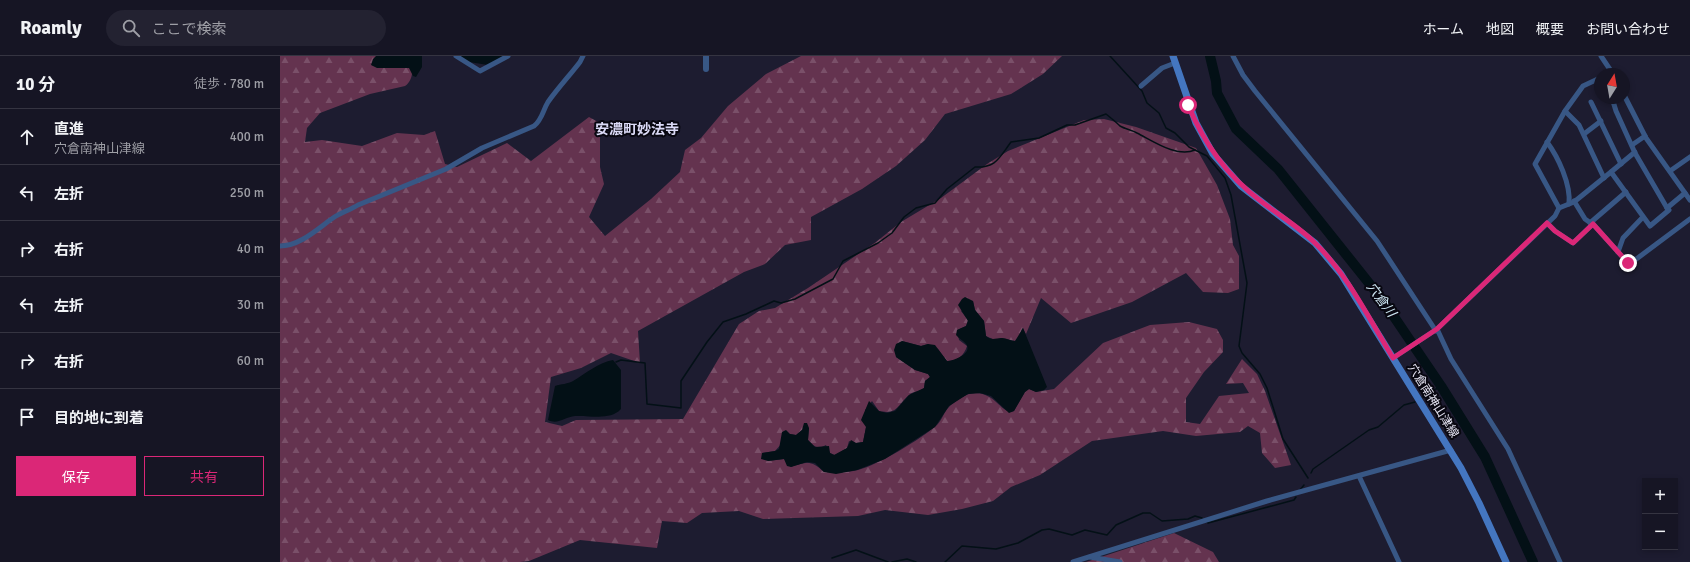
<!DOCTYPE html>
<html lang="ja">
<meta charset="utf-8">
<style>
:root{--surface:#161524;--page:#232231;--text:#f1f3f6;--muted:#9e9fa6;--line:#353441;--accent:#db2777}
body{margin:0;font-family:Signika,"Noto Sans JP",sans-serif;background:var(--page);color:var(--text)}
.controls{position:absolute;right:12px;bottom:12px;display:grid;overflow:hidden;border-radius:0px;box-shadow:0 2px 6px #0003}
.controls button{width:36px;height:36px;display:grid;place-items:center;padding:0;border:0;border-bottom:1px solid var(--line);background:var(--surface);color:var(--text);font:20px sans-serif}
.compass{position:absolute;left:1314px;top:12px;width:36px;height:36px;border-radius:50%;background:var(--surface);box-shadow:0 2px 6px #0003;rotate:11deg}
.stop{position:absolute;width:12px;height:12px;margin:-9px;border:3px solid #db2777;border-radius:50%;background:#fff}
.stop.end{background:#db2777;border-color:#fff;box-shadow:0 1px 4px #0008}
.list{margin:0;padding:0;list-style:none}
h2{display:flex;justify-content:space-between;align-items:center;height:52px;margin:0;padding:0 16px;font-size:17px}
h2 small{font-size:13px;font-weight:400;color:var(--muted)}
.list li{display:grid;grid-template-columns:26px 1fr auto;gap:12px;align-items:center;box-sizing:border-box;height:56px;padding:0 16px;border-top:1px solid var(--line)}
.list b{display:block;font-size:15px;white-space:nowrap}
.list p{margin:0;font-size:13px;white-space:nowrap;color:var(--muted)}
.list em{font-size:13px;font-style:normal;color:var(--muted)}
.actions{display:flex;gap:8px;padding:12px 16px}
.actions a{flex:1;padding:9px 0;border:1px solid var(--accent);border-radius:0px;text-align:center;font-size:14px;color:var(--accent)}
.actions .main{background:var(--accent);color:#fff}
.icon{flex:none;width:22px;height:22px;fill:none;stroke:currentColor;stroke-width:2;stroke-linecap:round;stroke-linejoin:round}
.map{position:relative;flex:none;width:1410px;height:506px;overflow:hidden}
header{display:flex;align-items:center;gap:24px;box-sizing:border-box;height:56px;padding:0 20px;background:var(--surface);border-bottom:1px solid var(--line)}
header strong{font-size:19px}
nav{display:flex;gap:22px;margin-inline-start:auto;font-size:14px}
.search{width:280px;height:36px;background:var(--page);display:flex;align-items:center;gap:10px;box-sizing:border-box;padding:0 14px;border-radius:22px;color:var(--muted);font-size:15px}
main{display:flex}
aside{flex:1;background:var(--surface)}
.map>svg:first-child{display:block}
.forest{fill:url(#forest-firs)}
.water{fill:#031016}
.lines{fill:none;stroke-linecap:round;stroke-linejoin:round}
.stream{stroke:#031016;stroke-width:1.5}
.river{stroke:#031016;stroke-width:10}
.minor{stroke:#385785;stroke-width:5}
.tertiary{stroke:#385785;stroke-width:6}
.secondary{stroke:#4476c0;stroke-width:7}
.route{stroke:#db2777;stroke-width:5}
.labels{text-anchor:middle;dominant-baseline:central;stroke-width:4;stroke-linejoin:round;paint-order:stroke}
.street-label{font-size:12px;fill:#e4e3f2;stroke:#080710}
.water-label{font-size:13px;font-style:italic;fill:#cde6f2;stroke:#080710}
.quarter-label{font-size:14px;font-weight:bold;fill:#dbdaf6;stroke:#080710}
</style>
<header>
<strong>Roamly</strong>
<div class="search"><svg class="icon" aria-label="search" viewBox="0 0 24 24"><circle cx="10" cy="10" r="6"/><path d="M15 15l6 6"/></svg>ここで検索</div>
<nav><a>ホーム</a><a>地図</a><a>概要</a><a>お問い合わせ</a></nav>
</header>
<main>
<aside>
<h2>10 分<small>徒歩 · 780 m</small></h2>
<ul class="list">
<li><svg class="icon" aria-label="ahead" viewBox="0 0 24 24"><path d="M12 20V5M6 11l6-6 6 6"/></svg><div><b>直進</b><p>穴倉南神山津線</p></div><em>400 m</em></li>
<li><svg class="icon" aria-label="left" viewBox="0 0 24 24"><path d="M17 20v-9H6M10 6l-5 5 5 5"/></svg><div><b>左折</b></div><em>250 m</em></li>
<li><svg class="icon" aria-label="right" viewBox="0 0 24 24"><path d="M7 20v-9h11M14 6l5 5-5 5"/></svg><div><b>右折</b></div><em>40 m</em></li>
<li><svg class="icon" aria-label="left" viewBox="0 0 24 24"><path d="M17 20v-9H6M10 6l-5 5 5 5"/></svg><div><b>左折</b></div><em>30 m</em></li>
<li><svg class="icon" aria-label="right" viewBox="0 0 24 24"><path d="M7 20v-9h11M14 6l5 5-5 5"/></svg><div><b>右折</b></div><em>60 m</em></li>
<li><svg class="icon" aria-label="arrive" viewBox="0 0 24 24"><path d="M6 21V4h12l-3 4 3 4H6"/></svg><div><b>目的地に到着</b></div></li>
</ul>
<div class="actions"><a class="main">保存</a><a>共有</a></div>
</aside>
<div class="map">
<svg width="1410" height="506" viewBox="0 0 1410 506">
<defs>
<pattern id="forest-firs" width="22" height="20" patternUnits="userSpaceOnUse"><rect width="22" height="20" fill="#64334f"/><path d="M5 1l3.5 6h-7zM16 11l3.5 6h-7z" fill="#7a5069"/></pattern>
</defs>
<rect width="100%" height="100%" fill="#1d1c30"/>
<g class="forest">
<path d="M0,0H97L132,11C133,18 131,26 125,30L90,38L40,57L27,72L25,86L42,84L82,90L117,77L144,79L155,75L165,108L177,111L227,87L251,105L309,61L320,67V111L324,128L309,161L325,180L371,143L400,116L405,94L421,82L448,50L486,18L521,0H782L763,18L731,38L665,58L645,84L616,110L582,133L531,161V184L505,189L485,208L464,216L358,275L360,307L331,297L301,312L271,321L265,366L282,370L296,364L403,363L459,268L479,255L495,252L528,232L596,186L621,166L661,142L707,108L728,95L804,64L824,63L856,71L916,92L937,129L950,163L953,189L959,200V233L948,237L923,236L906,217L852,246L791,267L761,242L746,278L743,272L742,273L738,283L735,285L721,282L715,284L706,280L704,265L695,254L693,245L681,255L688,264L686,270L677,274L679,284L687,290C684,300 677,305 667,305L658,293L648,288L641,290L622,285L616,301L635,314L648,318L650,321L645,325L644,332C640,336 633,335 629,339C617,349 618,359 599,355L592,345L585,354L586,371L583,386L576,387L569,385L567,392L555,399L550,397L546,389C537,394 534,390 528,384L529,372L522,374L516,379L510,378L495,395L482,397L488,405L504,403L511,411C527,406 531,404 544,416C554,415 567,417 578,414C598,409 641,383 657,369C662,364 664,356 669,351C673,347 684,339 689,338C715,332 721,360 734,355L745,336L749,333L756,336L774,333L823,287L870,269L909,266L937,273L943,284V296L924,316L906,342V366L920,368L939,340L969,337L963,327L946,328L962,303L977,318L985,335L1011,409L995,412L982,397L980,377L968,370L960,376L916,380L883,375L812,385L760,419L731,431L713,445L682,453L648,459L605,454L578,460L483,463L459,455L422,457L407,467L382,465L377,492L300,484L249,505L240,506H0Z"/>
<polygon points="894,477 933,496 939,506 806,506"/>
</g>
<g class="water">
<polygon points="96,0 142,0 142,11 136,21 133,20 129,12 97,12 91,9 93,3"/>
<polygon points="180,0 223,0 208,9 189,6"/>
<path d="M685,241L693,245L695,254L704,265L706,280C712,285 715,282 722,282C727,282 730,285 735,285L743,272L767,331L764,334L756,336L749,333L745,336L734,355L729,357L711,340L700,337L688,338L669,350L655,371L605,403L577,414L556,418L544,416L535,407L527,406L511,411L507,410L504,403L488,405L481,403L482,397L495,395L499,393L502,376L506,374L510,378L516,379L522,374L524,367H527L529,372L528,384L535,391L549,390L550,397L554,399L567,392L571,384L576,387L583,386L586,371L581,364L589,345L599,355L607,357L615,355L629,339L644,332L645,325L650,321L648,318L635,314L616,301L614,294L616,288L622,285L641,290L648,288L655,289L667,305C674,305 693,297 686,288C683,284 679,283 676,279L677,274L686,270L688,265L678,249L682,243Z"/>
<path d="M333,304L341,314V353C330,365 310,359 295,360C285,361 278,369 268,364L275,330C281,328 288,328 293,325C305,318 319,306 333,304Z"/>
</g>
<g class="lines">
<g class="stream">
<polyline points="830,0 862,35 867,47 879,57 886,72 895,77 909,91 927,100 945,122 951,139 967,227 959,290 962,297 980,318 987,332 1003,383 1028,422"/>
<path d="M336,306L341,304L365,307L367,348L401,352V325L427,286L443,266L466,258L494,245L501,247L515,243L553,223L563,205L598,187L612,177L624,161L636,152L655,147L667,133L695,111C716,112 719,102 731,86L759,82L787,69H795L826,58C831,62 836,66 840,70C845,73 852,74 857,77C873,85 897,102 915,94"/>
<polyline points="1143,341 1161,330"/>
<polyline points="1031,417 1033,413 1089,374 1098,371 1124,349 1135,346"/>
<polyline points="1020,434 1024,429"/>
<polyline points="926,465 928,467 1014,444 1016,441"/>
<polyline points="552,502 576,494 608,506"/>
<polyline points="612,506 627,503 636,506"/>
<polyline points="665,506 682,490 716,493 738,487 762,474 769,473 792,479 805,474 827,479 836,469 863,457 870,457 882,465 908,463 915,460 922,462"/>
</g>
<polyline class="river" points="930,0 936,25 937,37 956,73 998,113 1104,246 1161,330 1205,401 1253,506"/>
<g class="minor">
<polyline points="176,0 200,15 228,0"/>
<polyline points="953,0 963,19 975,35 1097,185 1156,275"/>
<polyline points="1321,0 1333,18"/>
<polyline points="861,30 882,12 895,7"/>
<polyline points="1344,39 1366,82 1410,144"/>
<polyline points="1332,42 1336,55 1355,97 1387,152"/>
<polyline points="1311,46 1341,108"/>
<polyline points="1285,55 1299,69 1324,122"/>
<polyline points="1304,78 1321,65"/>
<path d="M1267,86C1278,101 1291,128 1289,148"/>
<polyline points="1352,89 1365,80"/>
<polyline points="1390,115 1410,101"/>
<polyline points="1331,116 1355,96"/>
<polyline points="1294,145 1305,163 1312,168"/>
<polyline points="1279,152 1255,108 1285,55 1303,30 1320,22"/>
<polyline points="1267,167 1275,175 1293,187 1313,168 1348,207 1351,207 1410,163"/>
<polyline points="1310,167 1346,136"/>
<path d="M0,190C20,190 37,173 53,162C60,157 70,154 78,149L166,113L202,92L254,70C262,64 263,54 268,46C278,32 290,19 300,6L303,0"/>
<polyline points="1338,196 1343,182 1363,161"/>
<polyline points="1157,273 1171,303 1228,393 1280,506"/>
<polyline points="1113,302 1157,273 1275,160 1279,152 1294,146 1331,116 1370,170 1389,154 1387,152 1405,137"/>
<polyline points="1079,420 1119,506"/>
<polyline points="810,501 840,506"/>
<polyline points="793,506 987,445 1171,394"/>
</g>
<polyline class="tertiary" points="426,13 426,0"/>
<polyline class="secondary" points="893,0 916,67 933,98 961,130 1035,187 1061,218 1181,412 1199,447 1226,506"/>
</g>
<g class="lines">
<path class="route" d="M908,49C925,89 947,120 982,146C1000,160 1019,171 1035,187C1068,219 1089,263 1113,302L1157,273L1267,167L1275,175L1293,187L1313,168L1348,207"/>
</g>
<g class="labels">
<g class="street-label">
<text transform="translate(1153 345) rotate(58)">穴倉南神山津線</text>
</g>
<g class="water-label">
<text transform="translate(1101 244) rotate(53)">穴倉川</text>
</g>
<g class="quarter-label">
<text x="357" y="73">安濃町妙法寺</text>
</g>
</g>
</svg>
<div class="controls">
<button>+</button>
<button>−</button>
</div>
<svg class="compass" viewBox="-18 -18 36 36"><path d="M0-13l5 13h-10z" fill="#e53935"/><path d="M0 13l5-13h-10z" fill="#9e9fa6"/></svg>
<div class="stop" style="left:908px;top:49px"></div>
<div class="stop end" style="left:1348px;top:207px"></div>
</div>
</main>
